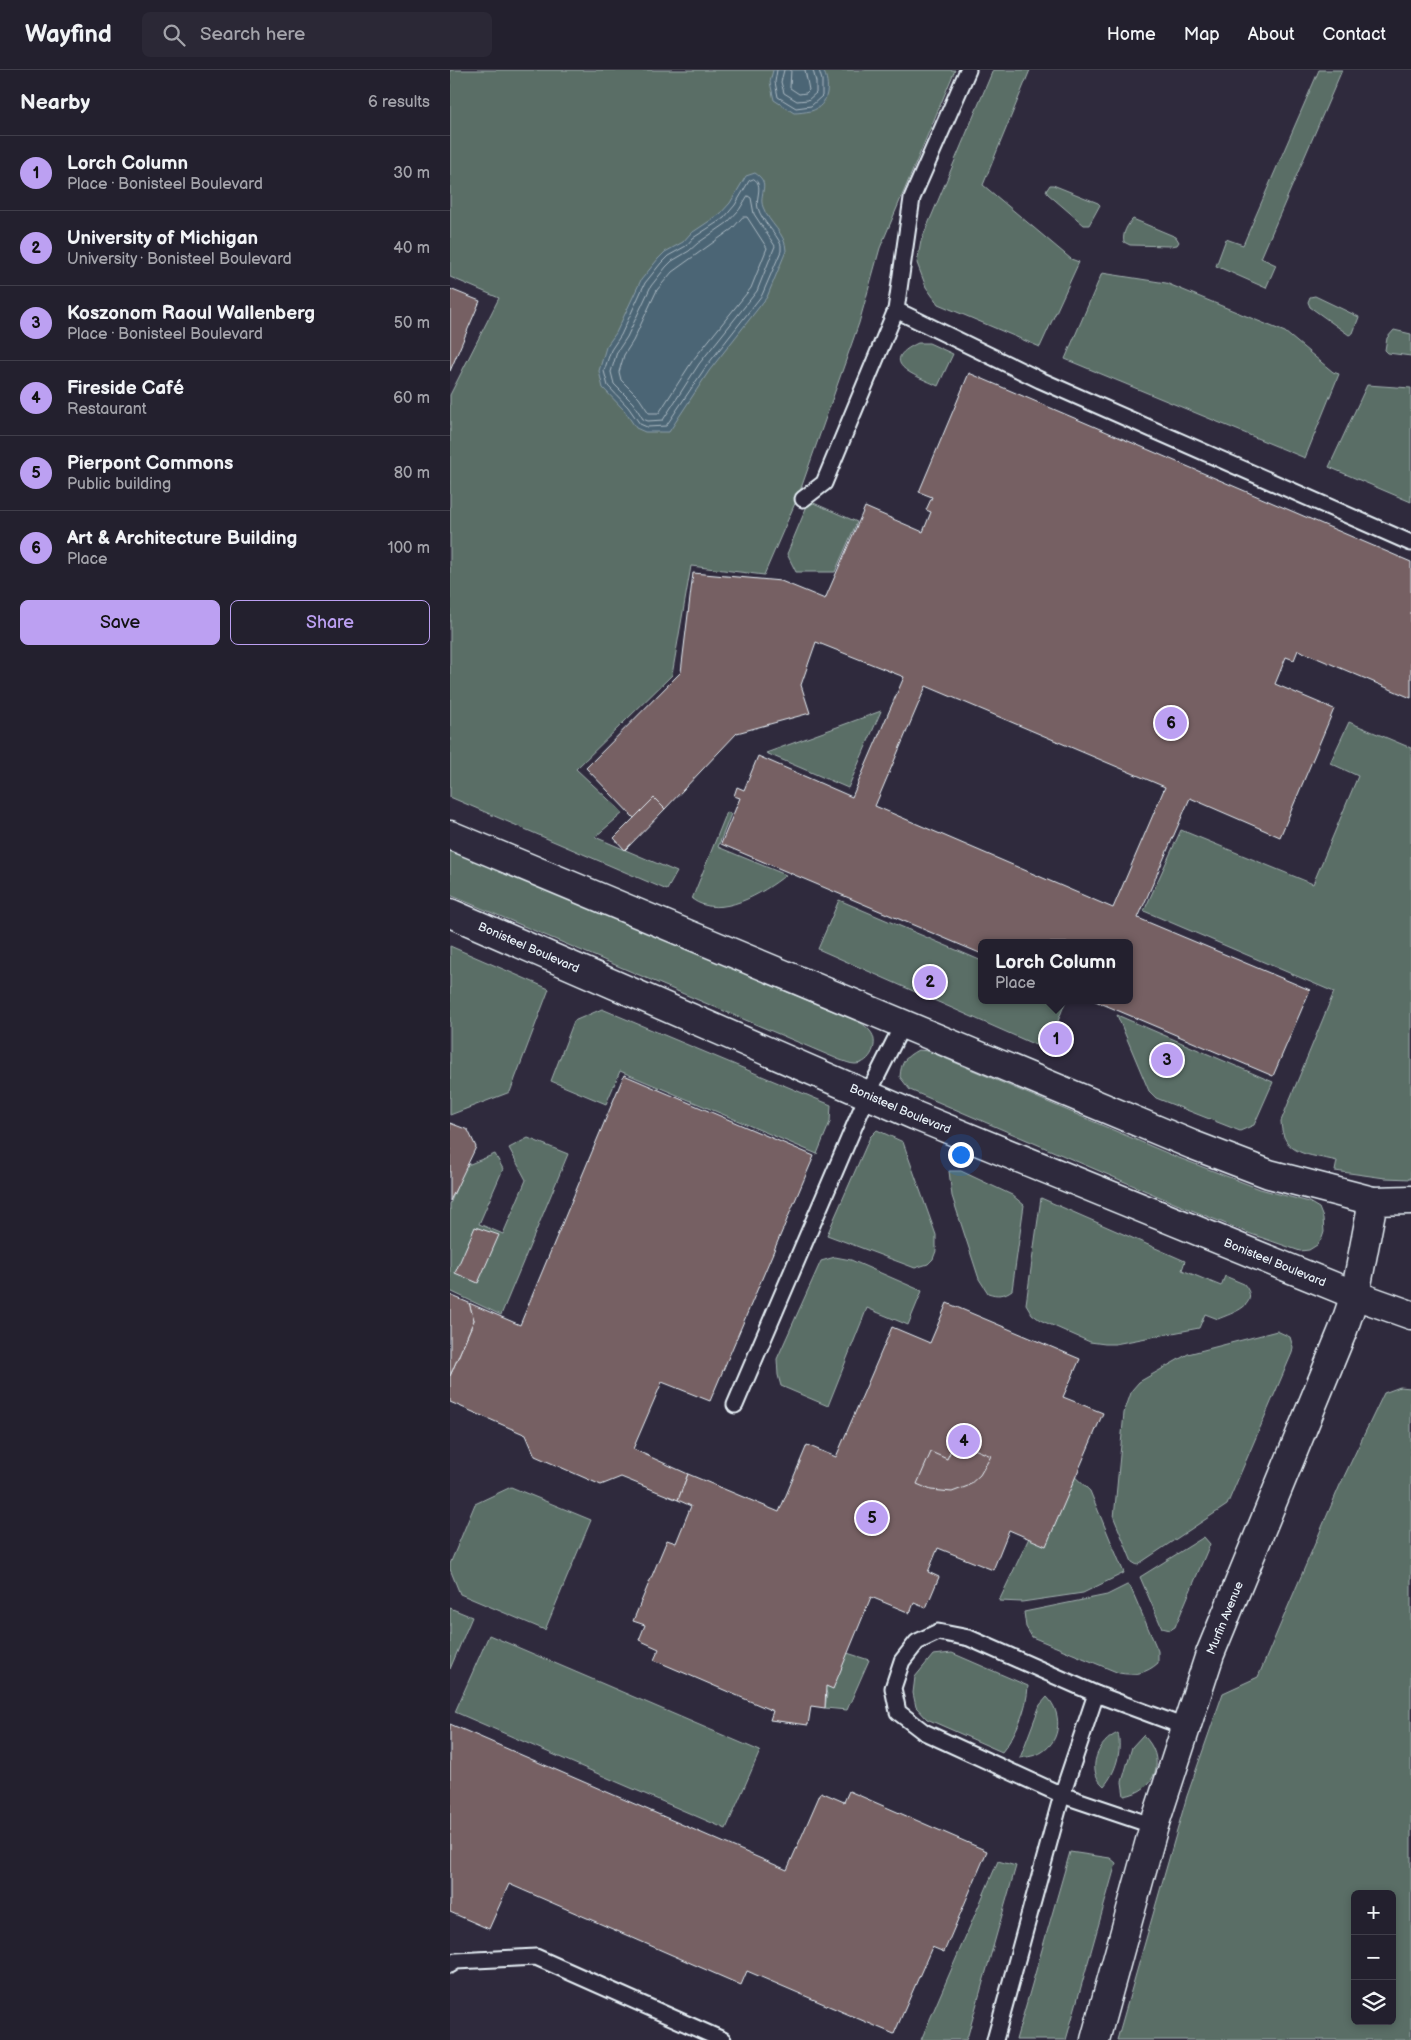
<!DOCTYPE html>
<meta charset="utf-8">
<style>
:root{--surface:#23202e;--page:#2b2836;--text:#f1f3f6;--muted:#a3a3aa;--line:#403e4a;--accent:#bca0f2}
body{margin:0;font-family:"Balsamiq Sans",sans-serif;background:var(--page);color:var(--text)}
.controls{position:absolute;right:15px;bottom:15px;display:grid;overflow:hidden;border-radius:8px;box-shadow:0 2px 8px #0003}
.controls button{width:45px;height:45px;display:grid;place-items:center;padding:0;border:0;border-bottom:1px solid var(--line);background:var(--surface);color:var(--text);font:25px sans-serif}
.you{position:absolute;left:510px;top:1084px;width:18px;height:18px;margin:-12px;border:4px solid #fff;border-radius:50%;background:#1a73e8;box-shadow:0 0 0 8px #1a73e833}
.badge{display:grid;place-items:center;width:32px;height:32px;border-radius:50%;background:var(--accent);color:#111;font-size:16px;font-weight:700}
.pin{position:absolute;translate:-50% -50%;border:2px solid #fff;box-shadow:0 1px 5px #0006}
.popup{position:absolute;left:528px;top:869px;width:155px;height:65px;box-sizing:border-box;display:grid;place-content:center;border-radius:8px;background:var(--surface);filter:drop-shadow(0 1px 4px #0005);font-size:16px;white-space:nowrap;color:var(--muted)}
.popup b{font-size:19px;color:var(--text)}
.popup::after{content:'';position:absolute;left:50%;top:100%;margin-left:-10px;border:10px solid transparent;border-top-color:var(--surface)}
.list{margin:0;padding:0;list-style:none}
h2{display:flex;justify-content:space-between;align-items:center;height:65px;margin:0;padding:0 20px;font-size:21px}
h2 small{font-size:16px;font-weight:400;color:var(--muted)}
.list li{display:grid;grid-template-columns:32px 1fr auto;gap:15px;align-items:center;box-sizing:border-box;height:75px;padding:0 20px;border-top:1px solid var(--line)}
.list b{display:block;font-size:19px;white-space:nowrap}
.list p{margin:0;font-size:16px;white-space:nowrap;color:var(--muted)}
.list em{font-size:16px;font-style:normal;color:var(--muted)}
.actions{display:flex;gap:10px;padding:15px 20px}
.actions a{flex:1;padding:11px 0;border:1px solid var(--accent);border-radius:8px;text-align:center;font-size:18px;color:var(--accent)}
.actions .main{background:var(--accent);color:#111}
.icon{flex:none;width:28px;height:28px;fill:none;stroke:currentColor;stroke-width:2;stroke-linecap:round;stroke-linejoin:round}
.map{position:relative;flex:none;width:961px;height:1970px;overflow:hidden}
header{display:flex;align-items:center;gap:30px;box-sizing:border-box;height:70px;padding:0 25px;background:var(--surface);border-bottom:1px solid var(--line)}
header strong{font-size:24px}
nav{display:flex;gap:28px;margin-inline-start:auto;font-size:18px}
.search{width:350px;height:45px;background:var(--page);display:flex;align-items:center;gap:12px;box-sizing:border-box;padding:0 18px;border-radius:8px;color:var(--muted);font-size:19px}
main{display:flex}
aside{flex:1;background:var(--surface)}
.map>svg:first-child{display:block}
.green{fill:#5a6e66;stroke:#a1b0af;fill-rule:evenodd}
.water{fill:#4c6574;stroke:#8a9da9}
.lines{fill:none;stroke-linecap:round;stroke-linejoin:round}
.shore{stroke:#aab9c3;stroke-width:1}
.building{fill:#766163;stroke:#e8f1f8;fill-rule:evenodd}
.lane-casing{stroke:#e8f1f8;stroke-width:19}
.secondary-casing{stroke:#e8f1f8;stroke-width:31}
.lane{stroke:#2f2a3d;stroke-width:15}
.secondary{stroke:#2f2a3d;stroke-width:28}
.labels{text-anchor:middle;dominant-baseline:central;stroke-width:4;stroke-linejoin:round;paint-order:stroke}
.street-label{font-size:12px;fill:#e8f1f8;stroke:#2f2a3d}
</style>
<header>
<strong>Wayfind</strong>
<div class="search"><svg class="icon" aria-label="search" viewBox="0 0 24 24"><circle cx="10" cy="10" r="6"/><path d="M15 15l6 6"/></svg>Search here</div>
<nav><a>Home</a><a>Map</a><a>About</a><a>Contact</a></nav>
</header>
<main>
<aside>
<h2>Nearby<small>6 results</small></h2>
<ul class="list">
<li><span class="badge">1</span><div><b>Lorch Column</b><p>Place · Bonisteel Boulevard</p></div><em>30 m</em></li>
<li><span class="badge">2</span><div><b>University of Michigan</b><p>University · Bonisteel Boulevard</p></div><em>40 m</em></li>
<li><span class="badge">3</span><div><b>Koszonom Raoul Wallenberg</b><p>Place · Bonisteel Boulevard</p></div><em>50 m</em></li>
<li><span class="badge">4</span><div><b>Fireside Café</b><p>Restaurant</p></div><em>60 m</em></li>
<li><span class="badge">5</span><div><b>Pierpont Commons</b><p>Public building</p></div><em>80 m</em></li>
<li><span class="badge">6</span><div><b>Art &amp; Architecture Building</b><p>Place</p></div><em>100 m</em></li>
</ul>
<div class="actions"><a class="main">Save</a><a>Share</a></div>
</aside>
<div class="map">
<svg width="961" height="1970" viewBox="0 0 961 1970">
<rect width="100%" height="100%" fill="#2f2a3d"/>
<filter id="ink" filterUnits="userSpaceOnUse"><feTurbulence type="fractalNoise" baseFrequency=".02" numOctaves="2"/><feDisplacementMap in="SourceGraphic" scale="10" xChannelSelector="R" yChannelSelector="G"/><feConvolveMatrix kernelMatrix="1 2 1 2 8 2 1 2 1" color-interpolation-filters="sRGB"/></filter>
<g filter="url(#ink)">
<g class="green">
<polygon points="0,0 505,0 430,178 409,253 349,424 314,505 241,496 222,605 126,699 173,743 145,767 227,802 217,820 0,727 0,325 49,228 0,207"/>
<polygon points="543,0 580,0 533,115 621,189 629,192 590,277 488,234 476,217 467,193 471,171"/>
<polygon points="869,0 892,0 811,188 826,195 816,218 766,196 776,169 793,175"/>
<polygon points="600,115 603,115 648,133 650,135 639,155 634,155 598,124 596,121"/>
<path d="M683,149L726,167L729,172L727,175L720,176L680,175L674,172C672,164 677,155 683,149Z"/>
<polygon points="652,203 716,213 835,262 883,302 889,304 855,388 615,289"/>
<polygon points="865,226 909,247 903,263 899,265 860,237 858,232 860,227"/>
<polygon points="944,260 961,264 961,286 938,283 935,280 937,268"/>
<path d="M468,273H479L503,284L488,316C467,306 425,293 468,273Z"/>
<polygon points="917,315 961,318 961,432 879,397"/>
<polygon points="359,431 407,452 385,502 346,502 337,484"/>
<polygon points="431,641 398,718 316,683"/>
<path d="M899,652L961,678V1109L935,1108L885,1101L887,1091C859,1084 832,1086 831,1051L884,922L694,841L731,760L863,814L908,706L880,693Z"/>
<path d="M277,742L281,744L268,777L336,805C313,823 270,850 242,829Z"/>
<path d="M0,779L411,953C414,955 418,958 420,961C430,972 421,994 405,994C400,994 394,991 390,990L0,825Z"/>
<polygon points="389,830 532,891 532,930 616,930 597,980 368,879"/>
<polygon points="0,876 99,919 60,1022 0,1045"/>
<polygon points="152,939 381,1035 380,1052 367,1084 170,1001 156,1034 101,1011 124,951"/>
<polygon points="667,945 823,1012 804,1055 790,1061 706,1028 699,1021"/>
<path d="M468,980L478,981L724,1086L810,1119L859,1132L869,1138L873,1148L874,1162L872,1168L867,1175L859,1180L850,1181L801,1164L724,1133L460,1020L450,1007C451,992 455,987 468,980Z"/>
<polygon points="427,1060 453,1072 486,1165 486,1181 483,1189 478,1194 465,1198 377,1165 420,1067"/>
<polygon points="78,1068 118,1084 51,1245 0,1221 0,1134 15,1096 45,1084 53,1099 29,1154 53,1164 76,1110 59,1078"/>
<path d="M499,1101H511L562,1125L574,1135L562,1220C554,1226 547,1226 538,1223L529,1209L502,1126Z"/>
<path d="M591,1128L735,1191L732,1200L771,1216L775,1206L794,1214C812,1235 782,1243 768,1249L755,1244L749,1258L665,1274H655L640,1272L590,1250L582,1244L576,1234Z"/>
<polygon points="385,1187 401,1190 472,1221 458,1255 417,1238 378,1336 331,1316 328,1305 327,1289 371,1191"/>
<polygon points="827,1261 840,1267 843,1277 842,1283 777,1435 687,1495 682,1492 664,1448 674,1343 682,1320 689,1312 738,1284"/>
<path d="M950,1317L961,1318V1970H667L737,1726L773,1623L808,1607L890,1415L934,1323ZM905,1824H942V1951H905Z"/>
<polygon points="619,1401 640,1421 674,1503 633,1523 572,1532 549,1531 578,1470 609,1421"/>
<polygon points="61,1417 141,1450 95,1560 10,1524 0,1499 0,1494 25,1434"/>
<polygon points="754,1467 760,1474 725,1557 720,1560 712,1558 690,1507"/>
<path d="M677,1515L680,1516L708,1581V1593C697,1603 684,1606 669,1603L582,1567L576,1557L574,1542L657,1525Z"/>
<polygon points="0,1538 22,1547 0,1599"/>
<polygon points="39,1565 310,1681 276,1759 5,1642"/>
<polygon points="385,1579 419,1590 397,1640 375,1638 377,1624 370,1604"/>
<path d="M502,1583L578,1616C577,1639 566,1665 552,1682L477,1649L466,1637L463,1623L465,1607L483,1585Z"/>
<path d="M597,1627C612,1642 612,1670 592,1682C586,1686 577,1687 570,1688L590,1635Z"/>
<path d="M668,1663C672,1681 666,1702 654,1716C635,1700 648,1671 668,1663Z"/>
<path d="M693,1665C717,1688 707,1721 674,1726L672,1712L682,1677Z"/>
<polygon points="620,1782 660,1788 666,1793 616,1970 566,1970"/>
<polygon points="548,1791 566,1796 518,1965 516,1970 471,1970"/>
</g>
<g class="water">
<path d="M323,0H373C381,14 379,36 361,41C355,42 349,43 344,43L324,30L320,12Z"/>
<path d="M305,103C322,114 308,123 313,137C319,154 336,163 336,181L317,227L259,301L219,362H195L186,358L174,340L153,318L149,301L156,277L166,263L191,210L208,189L215,182L233,172L240,164L270,144L280,133L296,106Z"/>
</g>
<g class="lines">
<g class="shore">
<polyline points="327,0 325,12 328,27 346,38 361,36 372,26 372,10 369,0"/>
<polyline points="334,0 331,12 334,23 347,31 358,30 366,23 366,12 363,0"/>
<polyline points="341,0 340,18 349,24 356,23 359,20 355,0"/>
<path d="M304,109C314,115 305,128 308,138C312,152 326,162 331,175V181L312,225L255,298L216,356L197,357L190,354L178,337L158,316L154,301L161,280L171,265L195,213L211,193L218,186L236,176L243,168L274,148L285,135L299,111Z"/>
<polygon points="298,126 301,128 304,144 325,176 307,221 249,294 213,350 198,351 193,349 183,333 164,314 161,302 167,282 177,267 201,216 216,197 222,191 239,181 248,173 277,153 289,140"/>
<polygon points="293,147 297,147 317,178 301,218 243,290 209,343 199,343 189,328 171,310 169,302 174,285 183,271 207,220 222,202 282,159"/>
</g>
</g>
<g class="building">
<polygon points="0,219 30,231 0,301"/>
<path d="M519,303L961,492V628L848,580L844,590L836,587L825,614L884,639L830,767L740,728L688,848L860,920L823,1006L643,930H680V873H532V884L271,774L290,728L284,726L287,717L294,720L308,686L402,727L454,607L366,572L351,615L360,643L287,663L215,739L204,728L184,748L136,698L231,602L243,503L331,511L375,529L415,437L473,462L481,442L476,440L482,427L469,422ZM476,616L715,717L663,838L425,736Z"/>
<polygon points="204,728 215,739 175,780 164,768"/>
<polygon points="174,1005 364,1086 260,1331 212,1312 183,1379 238,1404 228,1430 171,1407 151,1415 85,1386 76,1365 0,1332 0,1306 24,1250 19,1233 70,1255"/>
<polygon points="0,1053 18,1060 26,1077 0,1131"/>
<polygon points="25,1157 49,1165 28,1213 5,1203"/>
<polygon points="0,1225 19,1233 24,1250 0,1306"/>
<polygon points="497,1233 630,1289 613,1327 653,1343 596,1476 559,1460 543,1500 488,1478 478,1502 489,1507 476,1538 464,1533 460,1543 421,1527 383,1619 376,1616 375,1638 361,1636 358,1655 320,1650 323,1641 204,1590 209,1579 189,1570 195,1555 183,1551 217,1470 226,1473 241,1436 228,1430 238,1404 329,1442 357,1375 386,1387 442,1257 480,1273"/>
<polygon points="505,1371 541,1386 530,1405 518,1416 502,1422 481,1420 467,1414 481,1382 497,1389"/>
<polygon points="0,1654 337,1800 371,1722 394,1732 399,1721 537,1781 494,1882 482,1877 444,1964 297,1901 291,1915 59,1814 39,1859 0,1842"/>
</g>
<g class="lines">
<defs>
<g id="lane">
<polyline points="518,0 462,128 446,240 590,310 961,473"/>
<polyline points="353,429 374,413 446,240"/>
<polyline points="285,1335 418,1024 453,954"/>
<polyline points="704,1756 612,1725 474,1662 448,1642 443,1618 452,1591 467,1572 488,1562 519,1568 646,1624 735,1657"/>
<polyline points="0,1895 6,1891 86,1887 273,1970"/>
<polyline points="545,1970 612,1725 646,1624"/>
</g>
<g id="secondary">
<polyline points="0,765 743,1075 819,1104 923,1131 961,1130"/>
<path id="s1" d="M0,843L466,1046L905,1225L961,1245"/>
<path id="s2" d="M645,1970L704,1756L760,1584L893,1260L905,1225L923,1131"/>
</g>
</defs>
<use href="#lane" class="lane-casing"/>
<use href="#secondary" class="secondary-casing"/>
<use href="#lane" class="lane"/>
<use href="#secondary" class="secondary"/>
</g>
</g>
<g class="labels">
<g class="street-label">
<text stroke="none"><textPath href="#s1" startOffset="86">Bonisteel Boulevard</textPath></text>
<text stroke="none"><textPath href="#s1" startOffset="491">Bonisteel Boulevard</textPath></text>
<text stroke="none"><textPath href="#s1" startOffset="896">Bonisteel Boulevard</textPath></text>
<text stroke="none"><textPath href="#s2" startOffset="442">Murfin Avenue</textPath></text>
</g>
</g>
</svg>
<div class="controls">
<button>+</button>
<button>−</button>
<button><svg class="icon" aria-label="layers" viewBox="0 0 24 24"><path d="M12 4l9 5-9 5-9-5zM3 14l9 5 9-5"/></svg></button>
</div>
<div class="you"></div>
<div class="pin badge" style="left:606px;top:969px">1</div>
<div class="popup"><b>Lorch Column</b>Place</div>
<div class="pin badge" style="left:480px;top:912px">2</div>
<div class="pin badge" style="left:717px;top:990px">3</div>
<div class="pin badge" style="left:514px;top:1371px">4</div>
<div class="pin badge" style="left:422px;top:1448px">5</div>
<div class="pin badge" style="left:721px;top:653px">6</div>
</div>
</main>
